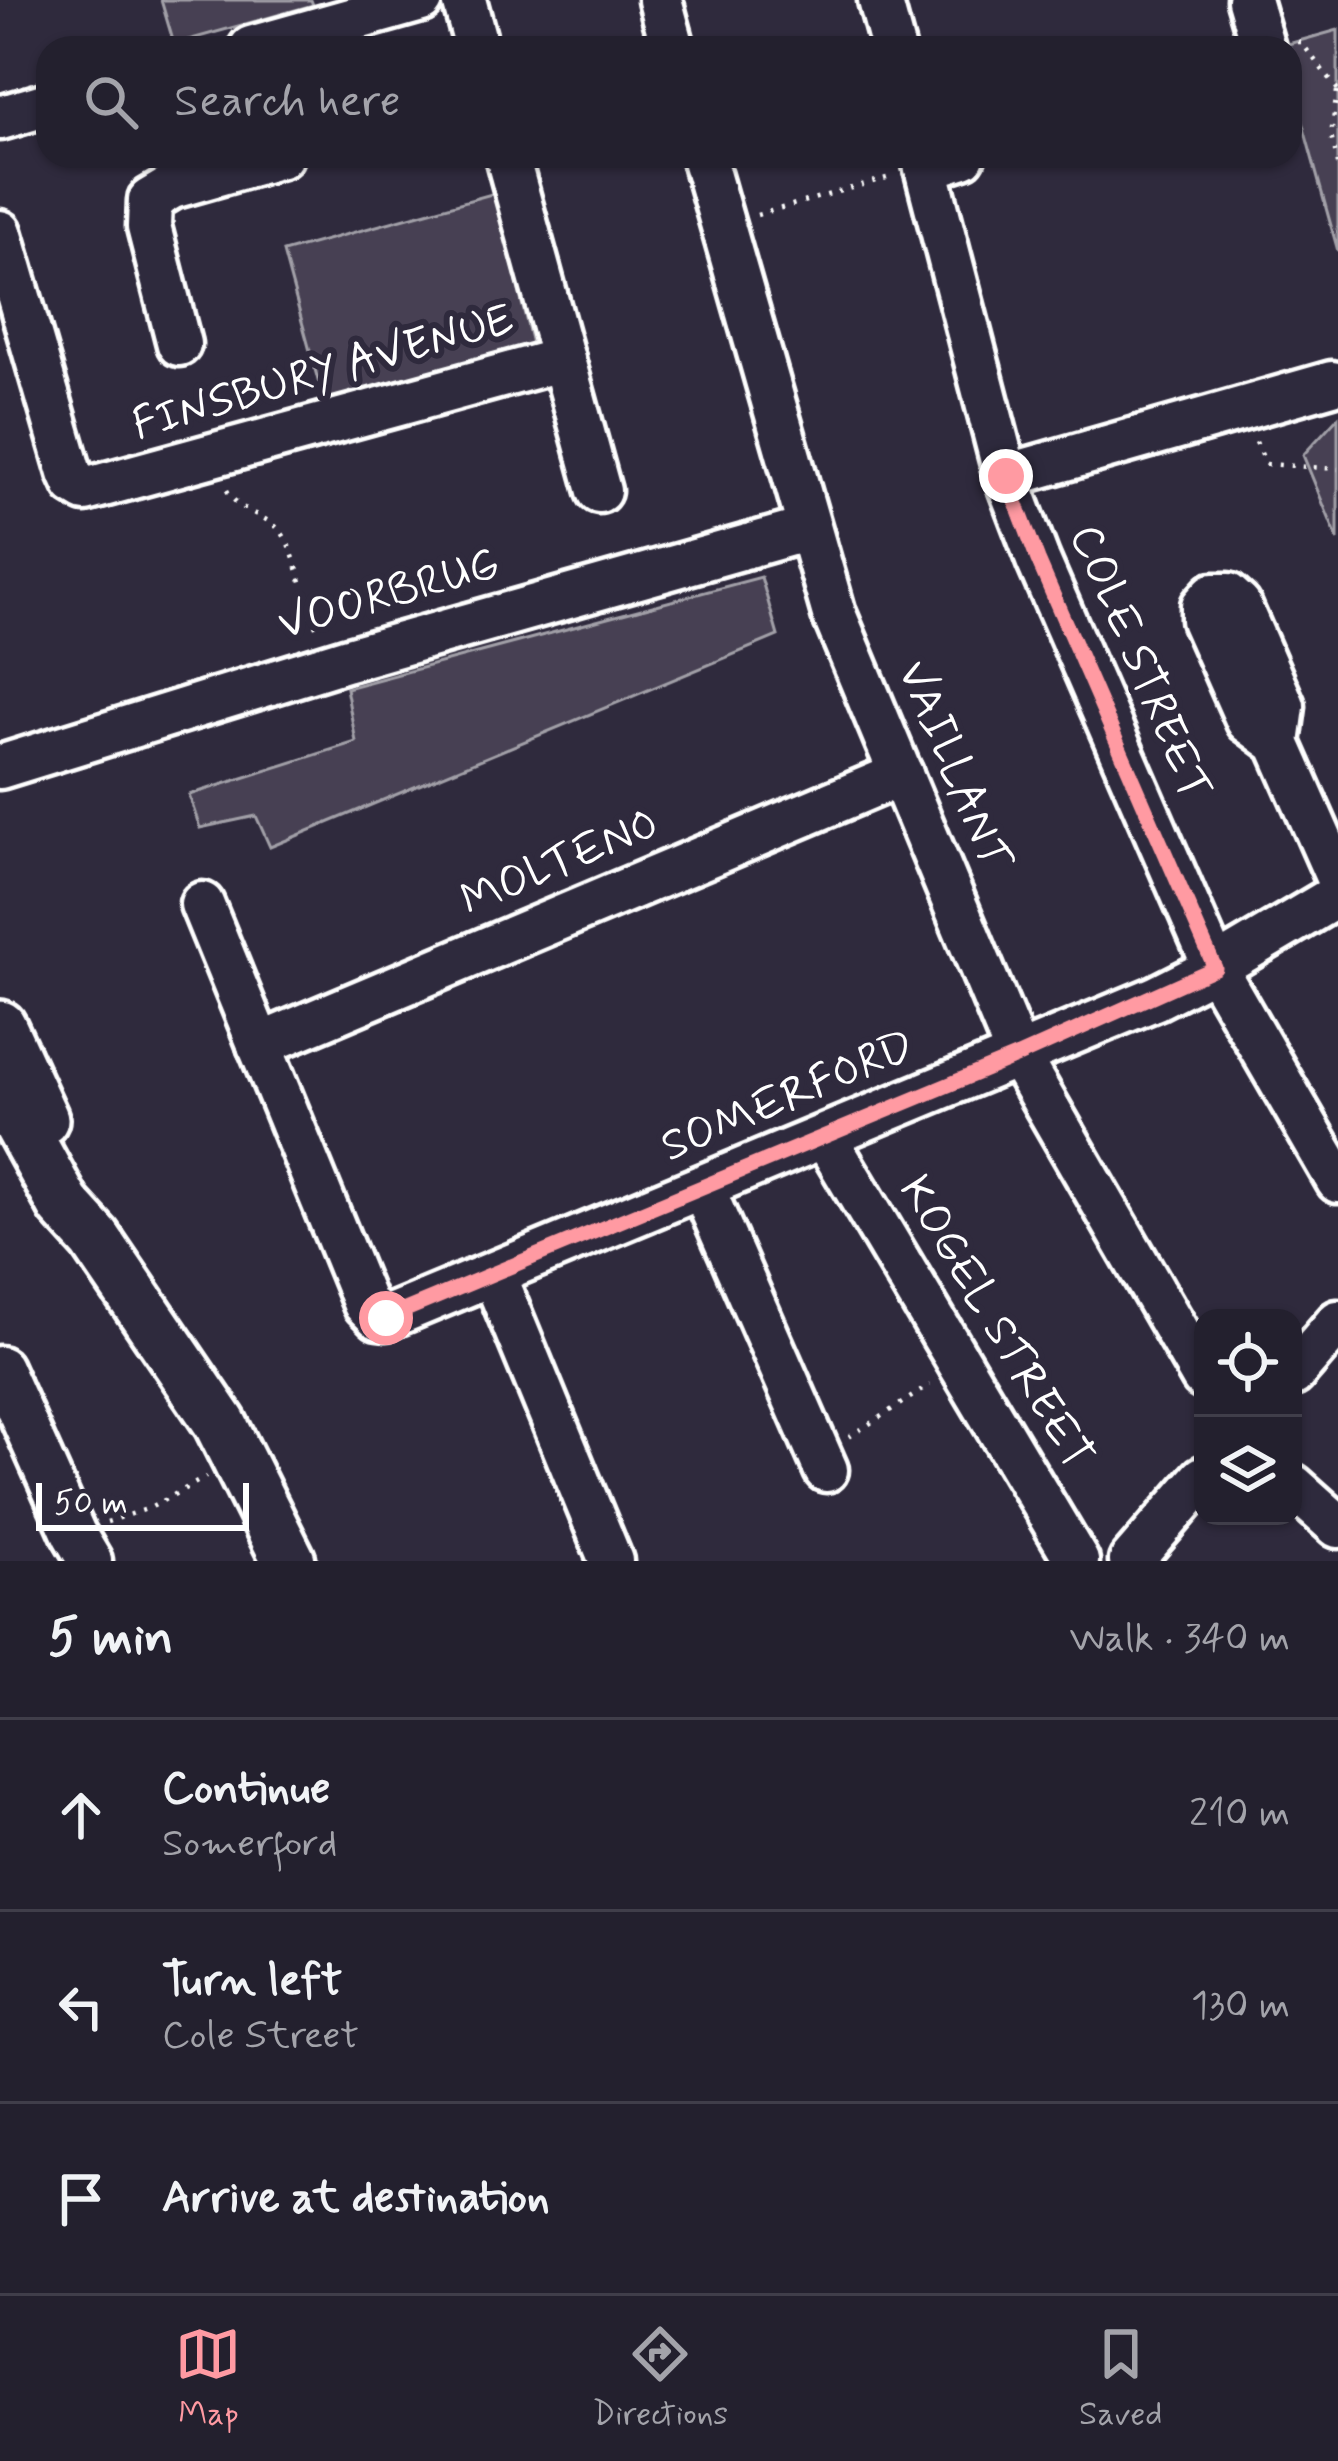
<!DOCTYPE html>
<meta charset="utf-8">
<style>
:root{--surface:#23202e;--page:#2f2d3a;--text:#f1f3f6;--muted:#a3a3aa;--line:#403e4a;--accent:#ff9aa2}
body{margin:0;font-family:Mynerve,sans-serif;background:var(--page);color:var(--text)}
.controls{position:absolute;right:36px;bottom:36px;display:grid;overflow:hidden;border-radius:24px;box-shadow:0 3px 9px #0004}
.controls button{width:108px;height:108px;display:grid;place-items:center;padding:0;border:0;border-bottom:3px solid var(--line);background:var(--surface);color:var(--text);font:60px sans-serif}
.scale{position:absolute;left:36px;bottom:30px;width:213px;box-sizing:border-box;padding-left:12px;border:6px solid #fff;border-top:0;font-size:33px;line-height:42px;white-space:nowrap;color:#fff;-webkit-text-stroke:9px #2f2a3d;paint-order:stroke}
.stop{position:absolute;width:36px;height:36px;margin:-27px;border:9px solid #ff9aa2;border-radius:50%;background:#fff}
.stop.end{background:#ff9aa2;border-color:#fff;box-shadow:0 3px 12px #0008}
.list{margin:0;padding:0;list-style:none}
h2{display:flex;justify-content:space-between;align-items:center;height:156px;margin:0;padding:0 48px;font-size:51px}
h2 small{font-size:39px;font-weight:400;color:var(--muted)}
.list li{display:grid;grid-template-columns:78px 1fr auto;gap:36px;align-items:center;box-sizing:border-box;height:192px;padding:0 48px;border-top:3px solid var(--line)}
.list b{display:block;font-size:45px;white-space:nowrap}
.list p{margin:0;font-size:39px;white-space:nowrap;color:var(--muted)}
.list em{font-size:39px;font-style:normal;color:var(--muted)}
.icon{flex:none;width:66px;height:66px;fill:none;stroke:currentColor;stroke-width:2;stroke-linecap:round;stroke-linejoin:round}
.map{position:relative;flex:none;width:1338px;height:1561px;overflow:hidden}
.search{position:absolute;background:var(--surface);box-shadow:0 3px 9px #0004;left:36px;right:36px;top:36px;height:132px;display:flex;align-items:center;gap:30px;box-sizing:border-box;padding:0 42px;border-radius:36px;color:var(--muted);font-size:45px}
.sheet{height:732px;background:var(--surface)}
nav{display:flex;justify-content:space-around;align-items:center;box-sizing:border-box;height:168px;border-top:3px solid var(--line);background:var(--surface);font-size:33px;color:var(--muted)}
nav a{display:grid;justify-items:center;gap:6px}
nav .on{color:var(--accent)}
.map>svg:first-child{display:block}
.green{fill:#464152;stroke:#a2a0a8;stroke-width:3}
.lines{fill:none;stroke-linecap:round;stroke-linejoin:round}
.minor-casing{stroke:#fff;stroke-width:51}
.major-casing{stroke:#fff;stroke-width:60}
.path{stroke:#fff;stroke-width:4.5;stroke-dasharray:3 9;stroke-linecap:butt}
.minor{stroke:#2f2a3d;stroke-width:42}
.major{stroke:#2f2a3d;stroke-width:51}
.route{stroke:#ff9aa2;stroke-width:15}
.labels{text-anchor:middle;dominant-baseline:central;stroke-width:12;stroke-linejoin:round;paint-order:stroke}
.street-label{font-size:45px;fill:#fff;stroke:#2f2a3d}
</style>
<div class="map">
<svg width="1338" height="1561" viewBox="0 0 1338 1561">
<rect width="100%" height="100%" fill="#2f2a3d"/>
<filter id="ink" filterUnits="userSpaceOnUse"><feTurbulence type="fractalNoise" baseFrequency=".00833" numOctaves="2"/><feDisplacementMap in="SourceGraphic" scale="24" xChannelSelector="R" yChannelSelector="G"/><feConvolveMatrix kernelMatrix="1 2 1 2 8 2 1 2 1" color-interpolation-filters="sRGB"/></filter>
<g filter="url(#ink)">
<g class="green">
<polygon points="161,0 311,0 313,5 174,44"/>
<polygon points="1338,30 1338,251 1290,78 1290,48 1281,46"/>
<polygon points="495,193 533,348 325,406 283,252"/>
<polygon points="1338,417 1338,540 1303,455"/>
<polygon points="761,577 778,636 270,847 256,816 200,828 189,795 356,742 346,688"/>
</g>
<g class="lines">
<defs>
<g id="minor">
<polyline points="464,0 477,48"/>
<polyline points="660,0 673,48"/>
<polyline points="880,0 893,48"/>
<polyline points="1249,0 1263,48"/>
<polyline points="251,48 421,0"/>
<polyline points="0,118 48,104"/>
<polyline points="507,156 599,491"/>
<polyline points="703,156 834,614 1018,1056 1203,1377"/>
<polyline points="923,156 1006,476 1038,560 1215,968 1338,1181"/>
<polyline points="926,168 963,156"/>
<polyline points="0,232 70,473 75,484 85,490 563,359"/>
<polyline points="179,344 149,227 150,200 172,187 281,156"/>
<polyline points="1006,476 1332,383"/>
<polyline points="1278,743 1248,721 1203,620 1203,606 1213,595 1228,595 1239,605 1283,706 1278,743 1338,879"/>
<polyline points="0,767 345,660 808,529"/>
<polyline points="202,904 365,1304 378,1317 386,1318 1156,998 1215,968 1338,895"/>
<polyline points="259,1045 901,774"/>
<polyline points="825,1137 1077,1561"/>
<polyline points="703,1189 826,1470"/>
<polyline points="494,1276 611,1561"/>
<polyline points="0,1368 74,1534 90,1561"/>
<polyline points="1293,1374 1338,1322"/>
<polyline points="1293,1486 1338,1526"/>
<polyline points="1131,1561 1203,1478"/>
</g>
<g id="major">
<polyline points="0,1027 42,1119"/>
<polyline points="0,1088 64,1205 95,1239 220,1423 289,1561"/>
</g>
</defs>
<use href="#minor" class="minor-casing"/>
<use href="#major" class="major-casing"/>
<g class="path">
<polyline points="1298,42 1301,42 1338,90"/>
<polyline points="1337,91 1331,136 1338,164"/>
<polyline points="757,215 890,177"/>
<polyline points="1256,442 1266,464 1338,469"/>
<path d="M227,490C240,516 270,513 284,536C301,566 303,605 320,634"/>
<polyline points="849,1437 930,1385"/>
<polyline points="107,1522 150,1508 206,1477"/>
</g>
<use href="#minor" class="minor"/>
<use href="#major" class="major"/>
</g>
</g>
<g class="lines" filter="url(#ink)">
<polyline class="route" points="386,1318 1018,1056 1215,968 1038,560 1006,476"/>
</g>
<g class="labels">
<g class="street-label">
<text transform="translate(323 373) rotate(-16)">FINSBURY AVENUE</text>
<text transform="translate(389 595) rotate(-16)">VOORBRUG</text>
<text transform="translate(1139 663) rotate(67)">COLE STREET</text>
<text transform="translate(953 766) rotate(67)">VAILLANT</text>
<text transform="translate(560 863) rotate(-23)">MOLTENO</text>
<text transform="translate(788 1097) rotate(-23)">SOMERFORD</text>
<text transform="translate(995 1323) rotate(59)">KOGEL STREET</text>
</g>
</g>
</svg>
<div class="controls">
<button><svg class="icon" aria-label="locate" viewBox="0 0 24 24"><circle cx="12" cy="12" r="6"/><path d="M12 2v4M12 18v4M2 12h4M18 12h4"/></svg></button>
<button><svg class="icon" aria-label="layers" viewBox="0 0 24 24"><path d="M12 4l9 5-9 5-9-5zM3 14l9 5 9-5"/></svg></button>
</div>
<div class="scale">50 m</div>
<div class="stop" style="left:386px;top:1318px"></div>
<div class="stop end" style="left:1006px;top:476px"></div>
<div class="search"><svg class="icon" aria-label="search" viewBox="0 0 24 24"><circle cx="10" cy="10" r="6"/><path d="M15 15l6 6"/></svg>Search here</div>
</div>
<section class="sheet">
<h2>5 min<small>Walk · 340 m</small></h2>
<ul class="list">
<li><svg class="icon" aria-label="ahead" viewBox="0 0 24 24"><path d="M12 20V5M6 11l6-6 6 6"/></svg><div><b>Continue</b><p>Somerford</p></div><em>210 m</em></li>
<li><svg class="icon" aria-label="left" viewBox="0 0 24 24"><path d="M17 20v-9H6M10 6l-5 5 5 5"/></svg><div><b>Turn left</b><p>Cole Street</p></div><em>130 m</em></li>
<li><svg class="icon" aria-label="arrive" viewBox="0 0 24 24"><path d="M6 21V4h12l-3 4 3 4H6"/></svg><div><b>Arrive at destination</b></div></li>
</ul>
</section>
<nav>
<a class="on"><svg class="icon" aria-label="map" viewBox="0 0 24 24"><path d="M3 6l6-2 6 2 6-2v14l-6 2-6-2-6 2zM9 4v14M15 6v14"/></svg>Map</a>
<a><svg class="icon" aria-label="directions" viewBox="0 0 24 24"><path d="M12 3l9 9-9 9-9-9zM9 14v-3h6M13 9l2 2-2 2"/></svg>Directions</a>
<a><svg class="icon" aria-label="saved" viewBox="0 0 24 24"><path d="M7 4h10v16l-5-4-5 4z"/></svg>Saved</a>
</nav>
